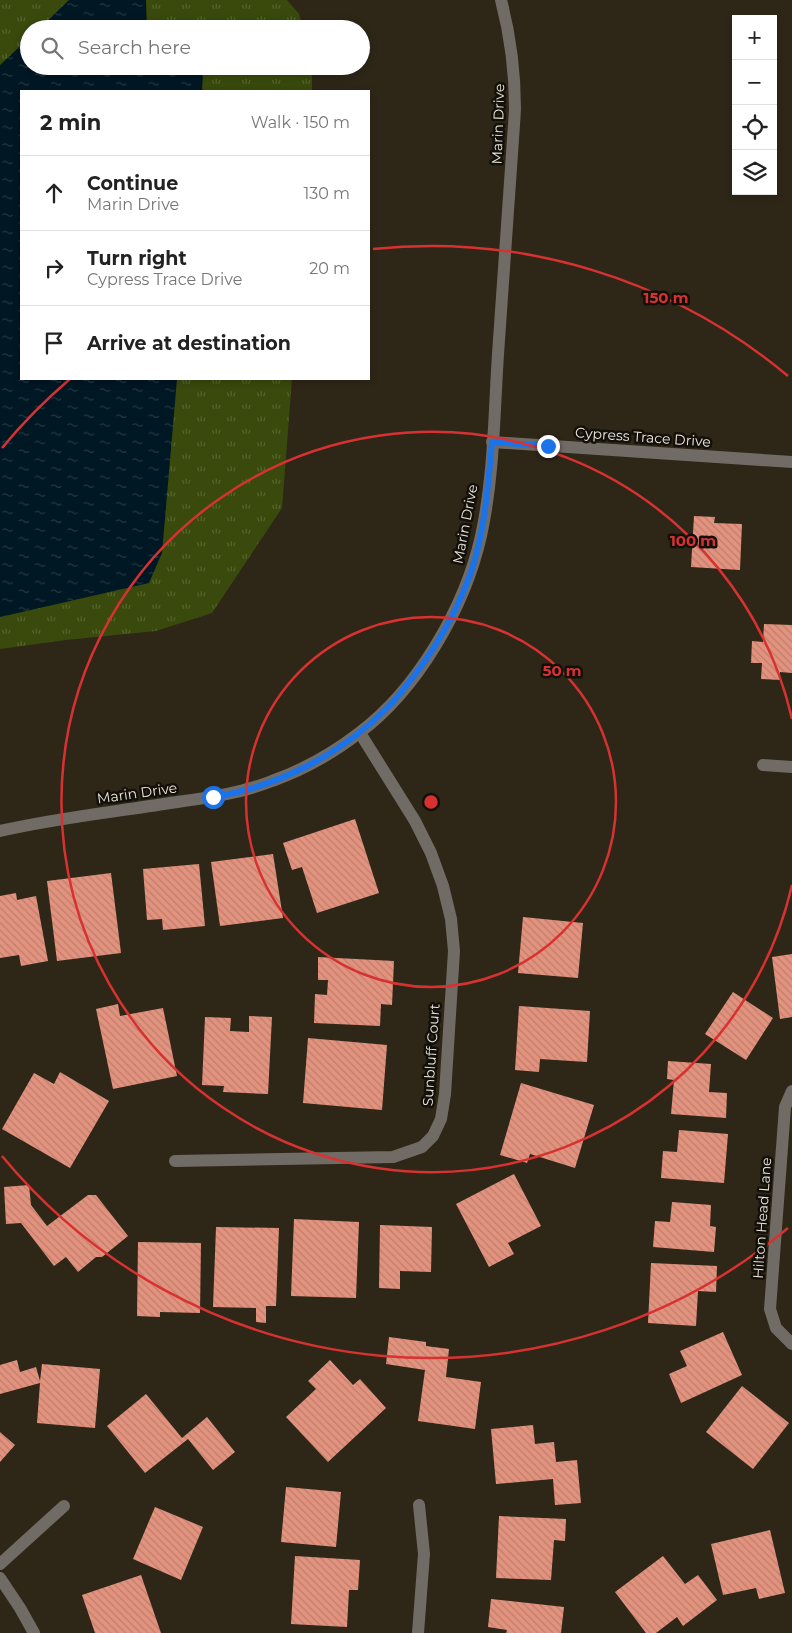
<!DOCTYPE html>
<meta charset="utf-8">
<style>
:root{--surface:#fff;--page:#f6f6f6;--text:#222;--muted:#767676;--line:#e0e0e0}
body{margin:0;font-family:Montserrat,sans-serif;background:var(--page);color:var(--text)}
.controls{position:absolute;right:15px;top:15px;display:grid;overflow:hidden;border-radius:0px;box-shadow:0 2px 8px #0003}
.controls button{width:45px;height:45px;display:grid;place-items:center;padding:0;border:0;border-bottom:1px solid var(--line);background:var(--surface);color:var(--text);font:25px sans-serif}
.stop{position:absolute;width:15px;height:15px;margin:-11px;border:4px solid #1a73e8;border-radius:50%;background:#fff}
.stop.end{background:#1a73e8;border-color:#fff;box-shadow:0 1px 5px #0008}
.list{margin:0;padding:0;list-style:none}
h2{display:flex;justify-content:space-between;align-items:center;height:65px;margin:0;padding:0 20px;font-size:21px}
h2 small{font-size:16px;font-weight:400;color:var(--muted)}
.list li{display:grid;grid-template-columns:32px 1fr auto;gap:15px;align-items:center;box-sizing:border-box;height:75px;padding:0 20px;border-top:1px solid var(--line)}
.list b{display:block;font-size:19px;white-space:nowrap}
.list p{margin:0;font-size:16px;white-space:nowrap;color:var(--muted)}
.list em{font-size:16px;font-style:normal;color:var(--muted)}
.icon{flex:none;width:28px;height:28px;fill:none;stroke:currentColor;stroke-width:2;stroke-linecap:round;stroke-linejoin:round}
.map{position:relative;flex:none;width:792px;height:1633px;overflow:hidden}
.search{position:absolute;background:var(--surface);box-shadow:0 2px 8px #0003;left:20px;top:20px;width:350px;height:55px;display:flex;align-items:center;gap:12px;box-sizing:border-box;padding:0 18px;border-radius:28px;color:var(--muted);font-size:19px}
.panel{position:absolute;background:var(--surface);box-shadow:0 2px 8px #0003;left:20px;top:90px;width:350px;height:290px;border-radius:0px}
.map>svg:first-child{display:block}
.grass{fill:url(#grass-tufts)}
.water{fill:url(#water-ripples)}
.building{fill:url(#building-back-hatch)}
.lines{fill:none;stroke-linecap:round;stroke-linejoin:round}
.minor{stroke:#716b65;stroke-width:12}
.route{stroke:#1a73e8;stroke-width:6}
.ring{fill:none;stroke:#d73231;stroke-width:2.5}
.labels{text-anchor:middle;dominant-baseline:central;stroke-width:5;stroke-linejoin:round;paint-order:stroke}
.street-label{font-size:14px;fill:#ebe6dd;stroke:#13100a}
.centre{fill:#d73231;stroke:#13100a;stroke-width:2.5}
.ring-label{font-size:15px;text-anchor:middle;font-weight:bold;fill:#d73231;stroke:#13100a;stroke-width:5;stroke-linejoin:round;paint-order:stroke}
</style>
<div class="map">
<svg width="792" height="1633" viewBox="0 0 792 1633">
<defs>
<pattern id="grass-tufts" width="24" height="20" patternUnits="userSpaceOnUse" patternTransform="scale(1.25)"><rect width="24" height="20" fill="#394a0c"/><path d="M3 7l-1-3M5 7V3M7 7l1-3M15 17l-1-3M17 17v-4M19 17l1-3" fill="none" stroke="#56642f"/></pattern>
<pattern id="water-ripples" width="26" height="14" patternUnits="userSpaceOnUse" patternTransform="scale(1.25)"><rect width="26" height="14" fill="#001724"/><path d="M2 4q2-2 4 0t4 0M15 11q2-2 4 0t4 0" fill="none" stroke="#253943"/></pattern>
<pattern id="building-back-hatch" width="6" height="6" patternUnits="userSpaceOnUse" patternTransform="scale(1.25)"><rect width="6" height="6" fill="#e3927e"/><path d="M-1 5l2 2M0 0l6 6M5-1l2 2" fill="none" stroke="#bc7f6f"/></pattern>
</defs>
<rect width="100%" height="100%" fill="#2e2718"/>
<polygon class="grass" points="0,0 287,0 299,14 303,29 29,29 29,66 311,66 312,69 312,91 21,91 21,379 292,379 282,508 212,613 156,631 66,640 0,649"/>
<g class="water">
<polygon points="69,0 146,0 147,29 39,29"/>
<polygon points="29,38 29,66 189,66 203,74 202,91 21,91 21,379 177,379 162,553 149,583 0,617 0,65"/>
</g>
<g class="building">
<polygon points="694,516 715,517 714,523 742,524 740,570 691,567"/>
<polygon points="764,624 792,625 792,673 780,672 780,680 761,679 762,663 751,663 752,641 763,642"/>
<polygon points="355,819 379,893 317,913 302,867 292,870 283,843"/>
<polygon points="273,854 283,918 220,926 211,862"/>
<polygon points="199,864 205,926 163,930 162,919 147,920 143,869"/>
<polygon points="111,873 121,953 57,961 47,881"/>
<polygon points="16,893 17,900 36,896 48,961 21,966 19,955 0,958 0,896"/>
<polygon points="523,917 583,923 578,978 518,973"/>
<polygon points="792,954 792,1017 780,1019 772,957"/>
<polygon points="318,957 394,961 392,1005 381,1004 380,1026 314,1023 315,994 327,995 328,980 318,980"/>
<polygon points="733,992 773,1018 746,1060 705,1034"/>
<polygon points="118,1004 120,1016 163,1008 177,1076 113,1089 96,1009"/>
<polygon points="519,1006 590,1011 587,1062 540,1059 539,1072 515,1070"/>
<polygon points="249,1016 272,1017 268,1094 223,1092 224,1086 202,1085 205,1017 231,1018 230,1031 249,1032"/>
<polygon points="308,1038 387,1045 382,1110 303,1103"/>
<polygon points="668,1061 711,1064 709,1092 727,1093 726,1118 671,1114 674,1080 667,1079"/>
<polygon points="60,1072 109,1101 70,1168 2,1129 34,1073 54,1084"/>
<polygon points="521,1083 594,1105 575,1168 530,1154 527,1163 500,1155"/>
<polygon points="679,1130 728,1134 724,1183 661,1178 663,1151 677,1152"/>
<polygon points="514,1174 541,1226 508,1243 514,1254 489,1267 456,1204"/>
<polygon points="29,1185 31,1205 47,1226 88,1195 96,1195 128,1236 102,1257 96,1257 78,1272 66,1257 54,1266 21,1223 6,1224 4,1187"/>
<polygon points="672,1202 711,1205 710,1226 716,1227 714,1252 653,1247 655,1221 670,1222"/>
<polygon points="294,1219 359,1222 356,1298 291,1296"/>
<polygon points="380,1225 432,1227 431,1272 400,1271 400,1289 379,1288"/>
<polygon points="216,1227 279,1228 276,1306 266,1306 266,1323 256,1322 256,1308 213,1307"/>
<polygon points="138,1242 201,1243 200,1313 160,1312 160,1317 137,1316"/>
<polygon points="651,1263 717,1266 716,1292 698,1291 696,1326 648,1323"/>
<polygon points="723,1332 742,1375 681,1403 669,1374 687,1366 680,1351"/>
<polygon points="389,1337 426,1342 426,1346 449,1349 446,1377 481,1382 475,1429 418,1421 425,1370 386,1364"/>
<polygon points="17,1360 20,1372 36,1367 40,1381 42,1364 100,1369 95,1428 37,1423 40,1383 0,1394 0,1365"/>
<polygon points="330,1360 353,1385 360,1379 386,1408 328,1462 286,1417 316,1389 308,1381"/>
<polygon points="742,1386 789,1423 753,1469 706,1432"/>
<polygon points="146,1394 182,1438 207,1417 235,1452 213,1470 188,1439 145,1473 107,1426"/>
<polygon points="533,1425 535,1444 554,1442 556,1462 577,1460 581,1503 555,1505 553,1479 496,1484 491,1429"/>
<polygon points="0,1432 15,1445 0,1462"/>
<polygon points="286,1487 341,1492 336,1547 281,1542"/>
<polygon points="155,1507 203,1527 181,1580 133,1559"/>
<polygon points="499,1516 566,1519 565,1541 554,1540 551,1580 496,1578"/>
<polygon points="770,1530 785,1593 759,1599 756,1588 723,1595 711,1544"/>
<polygon points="295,1556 360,1560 358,1590 349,1590 347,1627 291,1624"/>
<polygon points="663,1556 685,1584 698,1575 717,1600 683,1626 677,1617 656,1633 646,1633 615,1592"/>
<polygon points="141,1575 161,1633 95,1633 82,1595"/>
<polygon points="491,1599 564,1607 561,1633 506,1633 507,1630 488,1627"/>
</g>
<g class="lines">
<g class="minor">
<polyline points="492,442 792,462"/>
<polyline points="763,765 792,767"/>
<path d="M0,831C56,818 114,812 170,803C205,798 239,794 272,781C303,770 333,753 359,733C418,689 465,607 481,536C494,477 494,415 498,354C504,273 510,191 515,109C515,70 511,38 501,0"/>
<polyline points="792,1091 785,1107 770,1309 776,1328 792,1344"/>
<polyline points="175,1161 393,1157 422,1147 433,1136 441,1119 445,1094 454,951 451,919 443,886 431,853 415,821 360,733"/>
<polyline points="0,1564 64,1506"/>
<polyline points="0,1578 20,1608 34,1633"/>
<polyline points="418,1633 424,1554 419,1505"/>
</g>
</g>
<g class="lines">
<path class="route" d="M213,797C279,787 345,752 391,704C398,697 404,688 410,681C436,648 457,612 471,572C485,530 488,486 492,442L548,446"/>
</g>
<g class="ring">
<circle cx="431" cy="802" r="185"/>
<path d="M792 885A370 370 0 1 1 792 719"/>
<path d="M788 1228A556 556 0 0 1 2 1156M2 448A556 556 0 0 1 70 379M373 249A556 556 0 0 1 788 376"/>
</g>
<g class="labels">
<g class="street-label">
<text transform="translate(498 124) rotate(-88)">Marin Drive</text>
<text transform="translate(643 437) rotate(4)">Cypress Trace Drive</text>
<text transform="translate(465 524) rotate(-79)">Marin Drive</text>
<text transform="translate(137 793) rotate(-8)">Marin Drive</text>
<text transform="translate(431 1055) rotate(-86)">Sunbluff Court</text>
<text transform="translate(762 1218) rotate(-86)">Hilton Head Lane</text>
</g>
</g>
<circle cx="431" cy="802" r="8" class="centre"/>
<g class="ring-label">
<text x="666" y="303">150 m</text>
<text x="693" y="546">100 m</text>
<text x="562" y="676">50 m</text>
</g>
</svg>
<div class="controls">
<button>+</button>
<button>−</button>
<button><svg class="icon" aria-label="locate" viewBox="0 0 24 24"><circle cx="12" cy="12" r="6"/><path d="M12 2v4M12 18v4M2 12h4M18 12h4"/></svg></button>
<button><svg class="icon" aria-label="layers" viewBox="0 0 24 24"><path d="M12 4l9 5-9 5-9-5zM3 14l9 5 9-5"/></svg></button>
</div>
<div class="stop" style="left:213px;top:797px"></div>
<div class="stop end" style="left:548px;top:446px"></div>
<div class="search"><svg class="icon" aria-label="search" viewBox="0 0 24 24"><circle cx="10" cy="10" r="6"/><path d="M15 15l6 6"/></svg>Search here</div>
<section class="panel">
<h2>2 min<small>Walk · 150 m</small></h2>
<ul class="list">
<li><svg class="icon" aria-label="ahead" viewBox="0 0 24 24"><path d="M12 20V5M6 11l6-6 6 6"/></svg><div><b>Continue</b><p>Marin Drive</p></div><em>130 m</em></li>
<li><svg class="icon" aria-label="right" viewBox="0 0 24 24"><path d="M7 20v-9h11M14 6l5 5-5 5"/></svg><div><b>Turn right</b><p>Cypress Trace Drive</p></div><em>20 m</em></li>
<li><svg class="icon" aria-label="arrive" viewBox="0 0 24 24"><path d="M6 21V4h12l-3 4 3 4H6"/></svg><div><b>Arrive at destination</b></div></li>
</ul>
</section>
</div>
